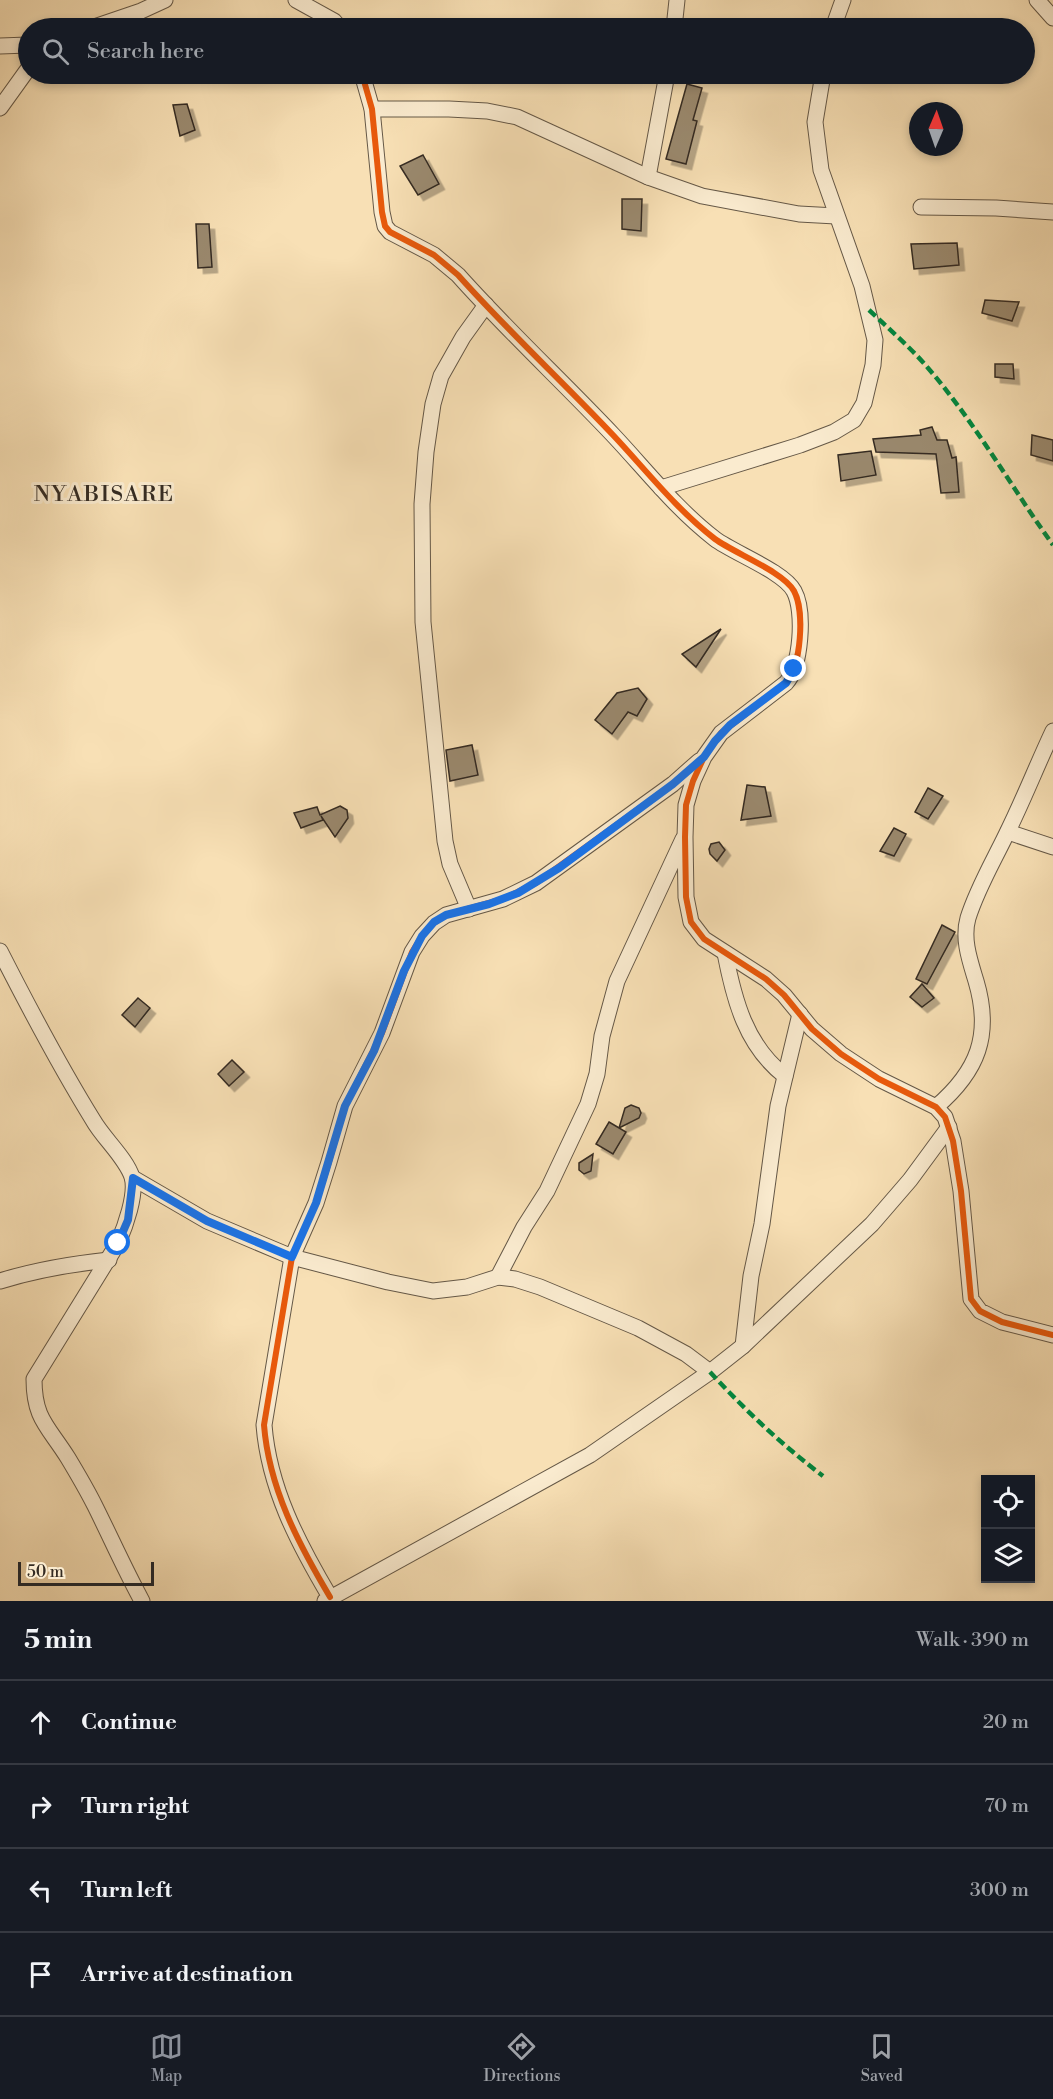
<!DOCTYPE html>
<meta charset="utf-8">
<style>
:root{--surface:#171b24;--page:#242831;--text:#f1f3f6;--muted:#9ea1a6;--line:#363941;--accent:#8c9099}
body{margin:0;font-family:"Libre Bodoni",serif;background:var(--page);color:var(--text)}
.controls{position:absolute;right:18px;bottom:18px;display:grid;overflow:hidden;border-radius:0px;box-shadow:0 3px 9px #0003}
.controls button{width:54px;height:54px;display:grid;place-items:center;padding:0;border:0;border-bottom:2px solid var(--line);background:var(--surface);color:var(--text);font:30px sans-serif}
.compass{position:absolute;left:909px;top:102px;width:54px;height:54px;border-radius:50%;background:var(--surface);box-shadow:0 3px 9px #0003;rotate:2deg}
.scale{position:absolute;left:18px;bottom:15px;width:136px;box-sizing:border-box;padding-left:6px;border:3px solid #342b22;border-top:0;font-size:16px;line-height:21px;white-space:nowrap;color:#342b22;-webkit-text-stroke:4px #faebcf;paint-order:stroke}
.stop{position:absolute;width:18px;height:18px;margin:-14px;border:4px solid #1a73e8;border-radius:50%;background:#fff}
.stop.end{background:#1a73e8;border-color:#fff;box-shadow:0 2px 6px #0008}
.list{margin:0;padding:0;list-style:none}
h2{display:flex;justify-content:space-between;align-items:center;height:78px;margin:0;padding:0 24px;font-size:26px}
h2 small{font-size:20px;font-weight:400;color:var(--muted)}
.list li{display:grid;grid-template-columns:39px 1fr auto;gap:18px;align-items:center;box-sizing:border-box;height:84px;padding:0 24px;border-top:2px solid var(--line)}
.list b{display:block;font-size:22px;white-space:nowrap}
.list em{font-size:20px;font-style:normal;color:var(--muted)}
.icon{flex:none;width:33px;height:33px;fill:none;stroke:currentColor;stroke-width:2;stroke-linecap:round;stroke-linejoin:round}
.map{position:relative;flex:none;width:1053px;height:1601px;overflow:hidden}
.search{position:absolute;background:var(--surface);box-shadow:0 3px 9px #0003;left:18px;right:18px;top:18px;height:66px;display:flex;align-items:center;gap:15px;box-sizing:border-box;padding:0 21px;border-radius:33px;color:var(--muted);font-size:22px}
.sheet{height:414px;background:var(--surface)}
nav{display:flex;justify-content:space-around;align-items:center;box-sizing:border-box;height:84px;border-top:2px solid var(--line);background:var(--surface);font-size:16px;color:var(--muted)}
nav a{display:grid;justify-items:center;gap:3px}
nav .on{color:var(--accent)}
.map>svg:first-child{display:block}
.building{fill:#9a896e;stroke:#342b22;stroke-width:1.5;filter:url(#shadow)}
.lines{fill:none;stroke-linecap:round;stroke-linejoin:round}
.street-casing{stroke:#655847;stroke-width:17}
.street{stroke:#faebcf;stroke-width:15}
.quiet{stroke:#00873e;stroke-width:4.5;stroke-dasharray:9 4.5;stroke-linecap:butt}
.cycleway-casing{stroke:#faebcf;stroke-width:10}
.cycleway{stroke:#e8590c;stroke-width:6}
.route{stroke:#1a73e8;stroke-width:8}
.labels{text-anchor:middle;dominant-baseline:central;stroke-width:6;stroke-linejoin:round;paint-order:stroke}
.quarter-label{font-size:22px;letter-spacing:1.5px;fill:#342b22;stroke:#faebcf}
</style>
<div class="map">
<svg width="1053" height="1601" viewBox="0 0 1053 1601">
<defs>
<filter id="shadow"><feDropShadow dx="5.5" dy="5.5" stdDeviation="0" flood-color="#0004"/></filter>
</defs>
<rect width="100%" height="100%" fill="#f8e0b5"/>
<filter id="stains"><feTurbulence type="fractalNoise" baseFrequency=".00333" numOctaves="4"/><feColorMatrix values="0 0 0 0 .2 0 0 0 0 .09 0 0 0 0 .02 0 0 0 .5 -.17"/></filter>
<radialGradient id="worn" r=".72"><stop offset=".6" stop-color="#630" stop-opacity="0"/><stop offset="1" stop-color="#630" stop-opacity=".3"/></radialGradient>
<g class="building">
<polygon points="687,84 702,88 693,120 697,121 686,164 666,159"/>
<polygon points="187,104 195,130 180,136 173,105"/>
<polygon points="423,155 439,184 418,195 400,166"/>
<polygon points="622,199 642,199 641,231 622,229"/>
<polygon points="196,224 209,224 212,267 198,268"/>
<polygon points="957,243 959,265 914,269 911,244"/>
<polygon points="985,300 1019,302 1012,321 982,313"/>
<polygon points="995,364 1013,364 1014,379 995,377"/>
<polygon points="932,427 937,440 947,440 952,458 956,457 959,492 941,493 936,454 876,452 873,439 921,435 920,430"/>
<polygon points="1032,435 1053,440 1053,461 1031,455"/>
<polygon points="871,451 876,475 841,481 838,455"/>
<polygon points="721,629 696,667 682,654"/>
<polygon points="638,688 647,699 637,716 628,712 612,734 595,720 617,693"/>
<polygon points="472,745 478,775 450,781 446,750"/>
<polygon points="747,785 765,787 771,816 741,820"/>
<polygon points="928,788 943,796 928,819 915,812"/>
<polygon points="340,806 347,810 348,818 335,837 321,816 323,820 301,828 294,813 317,807 320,815"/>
<polygon points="894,828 906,834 894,856 880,851"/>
<polygon points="719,842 725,850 717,861 710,854 709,849 711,844"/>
<polygon points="942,925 955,932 927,984 916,979"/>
<polygon points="922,984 934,998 922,1007 910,997"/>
<polygon points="138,998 150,1008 135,1027 122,1015"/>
<polygon points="232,1060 244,1072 229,1086 218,1074"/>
<polygon points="631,1105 639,1108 641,1113 639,1118 619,1128 625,1108"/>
<polygon points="609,1122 626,1132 613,1154 596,1144"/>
<polygon points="593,1154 591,1171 584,1174 579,1170 579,1163"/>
</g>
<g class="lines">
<defs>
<g id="street">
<polyline points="296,0 334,21 340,28"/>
<polyline points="1037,0 1053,18"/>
<polyline points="91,28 141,11 165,0"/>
<polyline points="674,28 677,0"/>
<polyline points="833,28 843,0"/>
<polyline points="0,46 28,45"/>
<path d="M362,74L372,109L382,212L385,226L390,232L434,255L458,275C507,330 562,381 613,435C646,470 676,509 715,539C734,553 784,572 794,591C805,611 801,667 786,683L721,733L704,757L693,781L686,805L685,837L686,897L691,922L704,939L766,979L784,995L812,1029L841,1054L879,1079L936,1107L945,1117L953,1141L961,1191L971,1299L980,1311L1002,1322L1053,1335"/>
<polyline points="0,108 28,69"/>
<polyline points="372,109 449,109 487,111 517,117 648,177 702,196 799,214 836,216"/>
<polyline points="648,177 667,74"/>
<polyline points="921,207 996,208 1053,212"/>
<polyline points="661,488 800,445 834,432 854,420 864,403 873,365 875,340 862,286 821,170 815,122 823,74"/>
<polyline points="1008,832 1053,847"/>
<polyline points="469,909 450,864 445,841 423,622 422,504 426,452 433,404 441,376 463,337 486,305"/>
<path d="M0,951C29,1008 59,1065 93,1120C103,1138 126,1158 132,1177C137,1194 125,1227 118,1243L34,1379C34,1419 48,1426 68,1458C77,1473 87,1490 95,1506C111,1538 125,1570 142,1601"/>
<path d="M725,953C734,1000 746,1046 785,1076"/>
<path d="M936,1107C978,1071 992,1035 976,981C970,961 962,939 968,918C977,889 993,862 1006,835C1023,801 1037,765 1053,731"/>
<polyline points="133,1178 207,1221 292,1257 388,1282 433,1291 467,1287 498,1277 515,1279 540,1287 638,1328 686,1354 710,1372"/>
<polyline points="498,1277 524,1227 547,1191 588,1104 597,1074 602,1036 617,981 683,839"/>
<path d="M0,1281C36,1270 71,1264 109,1260"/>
<polyline points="743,1346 751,1276 762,1224 778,1106 800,1014"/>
<path d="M330,1597C298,1543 269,1488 264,1425L292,1257L316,1203L329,1162L345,1106L382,1033L412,952L422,936L434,923L446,915L503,899L536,883L673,784L699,761"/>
<polyline points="325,1601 590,1455 710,1372 743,1346 872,1224 910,1180 949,1127"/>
</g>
</defs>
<use href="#street" class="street-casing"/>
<use href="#street" class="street"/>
<g class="quiet">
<path d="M869,310C889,329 910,347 928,368C974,421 1012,488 1053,545"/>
<path d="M710,1372C746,1411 781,1444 823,1476"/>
</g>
<defs>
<g id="cycleway">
<path d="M362,74L372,109L382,212L385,226L390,232L434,255L458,275C507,330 562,381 613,435C646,470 676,509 715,539C734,553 784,572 794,591C805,611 801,667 786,683L721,733L704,757L693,781L686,805L685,837L686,897L691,922L704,939L766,979L784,995L812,1029L841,1054L879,1079L936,1107L945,1117L953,1141L961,1191L971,1299L980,1311L1002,1322L1053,1335"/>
<path d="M330,1597C298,1543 269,1488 264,1425L292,1257L316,1203L329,1162L345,1106L382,1033L412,952L422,936L434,923L446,915L503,899L536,883L673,784L699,761"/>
</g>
</defs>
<use href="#cycleway" class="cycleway-casing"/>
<use href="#cycleway" class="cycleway"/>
</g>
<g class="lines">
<polyline class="route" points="118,1243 128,1220 133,1178 207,1221 292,1257 316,1203 345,1106 374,1051 404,971 422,936 434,922 446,915 489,904 518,893 559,868 673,784 704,757 715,741 730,725 786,683 794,669"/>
</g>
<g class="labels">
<g class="quarter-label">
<text x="104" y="494">NYABISARE</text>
</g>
</g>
<rect width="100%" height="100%" filter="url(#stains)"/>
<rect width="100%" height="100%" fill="url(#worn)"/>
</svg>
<div class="controls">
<button><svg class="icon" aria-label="locate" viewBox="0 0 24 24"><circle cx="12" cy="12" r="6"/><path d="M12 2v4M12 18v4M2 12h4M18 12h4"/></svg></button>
<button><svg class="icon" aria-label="layers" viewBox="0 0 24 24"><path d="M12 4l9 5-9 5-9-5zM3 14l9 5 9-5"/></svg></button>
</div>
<svg class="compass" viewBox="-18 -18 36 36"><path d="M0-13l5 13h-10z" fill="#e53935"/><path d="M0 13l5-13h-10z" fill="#9ea1a6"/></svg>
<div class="scale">50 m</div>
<div class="stop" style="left:118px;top:1243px"></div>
<div class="stop end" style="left:794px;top:669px"></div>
<div class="search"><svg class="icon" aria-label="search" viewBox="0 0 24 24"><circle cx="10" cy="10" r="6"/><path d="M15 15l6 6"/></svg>Search here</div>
</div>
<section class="sheet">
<h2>5 min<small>Walk · 390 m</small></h2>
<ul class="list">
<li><svg class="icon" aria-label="ahead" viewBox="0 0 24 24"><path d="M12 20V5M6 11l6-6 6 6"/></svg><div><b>Continue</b></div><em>20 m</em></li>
<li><svg class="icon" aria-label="right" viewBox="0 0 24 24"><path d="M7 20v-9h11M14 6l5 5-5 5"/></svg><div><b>Turn right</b></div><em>70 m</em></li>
<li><svg class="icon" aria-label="left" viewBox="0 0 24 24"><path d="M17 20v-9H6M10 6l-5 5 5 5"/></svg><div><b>Turn left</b></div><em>300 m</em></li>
<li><svg class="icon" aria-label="arrive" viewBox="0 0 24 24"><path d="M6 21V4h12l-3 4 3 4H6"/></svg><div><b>Arrive at destination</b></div></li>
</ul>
</section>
<nav>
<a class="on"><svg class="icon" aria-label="map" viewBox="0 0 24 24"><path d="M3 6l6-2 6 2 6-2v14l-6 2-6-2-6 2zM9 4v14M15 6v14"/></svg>Map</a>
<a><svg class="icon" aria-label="directions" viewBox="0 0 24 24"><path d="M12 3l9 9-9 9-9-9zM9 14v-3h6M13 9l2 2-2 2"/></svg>Directions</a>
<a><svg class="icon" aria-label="saved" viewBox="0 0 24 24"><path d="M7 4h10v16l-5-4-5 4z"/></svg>Saved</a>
</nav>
